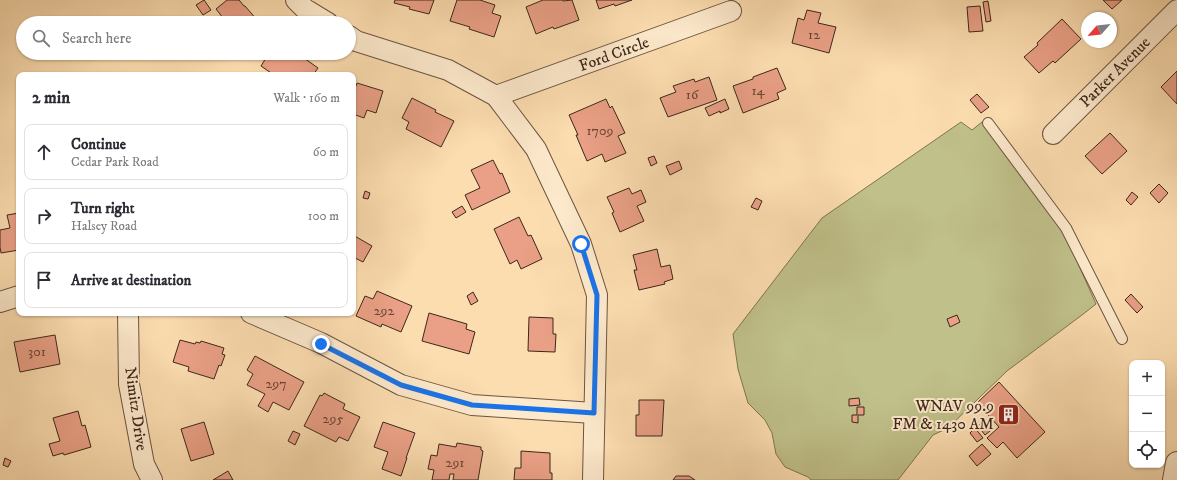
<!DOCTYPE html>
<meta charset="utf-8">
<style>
:root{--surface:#fff;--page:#f2f2f3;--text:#2b2b33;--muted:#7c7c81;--line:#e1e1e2}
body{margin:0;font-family:"IM FELL DW Pica",serif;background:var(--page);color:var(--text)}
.controls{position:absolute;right:12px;bottom:12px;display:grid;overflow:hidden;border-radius:8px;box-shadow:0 1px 3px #0004}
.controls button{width:36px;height:36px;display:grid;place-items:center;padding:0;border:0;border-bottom:1px solid var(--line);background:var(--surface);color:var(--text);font:20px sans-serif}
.compass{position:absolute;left:1081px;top:12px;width:36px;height:36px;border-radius:50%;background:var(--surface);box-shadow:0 1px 3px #0004;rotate:243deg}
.stop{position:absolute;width:12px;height:12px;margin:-9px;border:3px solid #1a73e8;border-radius:50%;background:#fff}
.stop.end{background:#1a73e8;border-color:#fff;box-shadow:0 1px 4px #0008}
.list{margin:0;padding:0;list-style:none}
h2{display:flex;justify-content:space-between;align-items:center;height:52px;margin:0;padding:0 16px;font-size:17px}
h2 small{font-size:13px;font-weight:400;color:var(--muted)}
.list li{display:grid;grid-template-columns:26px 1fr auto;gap:12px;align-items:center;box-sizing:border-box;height:56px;margin:0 8px 8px;padding:0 8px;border:1px solid var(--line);border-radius:8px}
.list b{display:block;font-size:15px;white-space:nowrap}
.list p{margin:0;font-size:13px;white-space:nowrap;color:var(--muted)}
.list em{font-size:13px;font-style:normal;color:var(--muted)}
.icon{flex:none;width:22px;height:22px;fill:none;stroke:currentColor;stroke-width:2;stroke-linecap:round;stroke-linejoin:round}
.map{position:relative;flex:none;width:1177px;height:480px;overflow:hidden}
.search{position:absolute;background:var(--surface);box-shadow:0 1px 3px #0004;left:16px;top:16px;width:340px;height:44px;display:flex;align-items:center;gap:10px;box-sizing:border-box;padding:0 14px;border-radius:22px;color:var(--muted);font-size:15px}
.panel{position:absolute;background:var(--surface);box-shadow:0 1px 3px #0004;left:16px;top:72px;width:340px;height:244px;border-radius:8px}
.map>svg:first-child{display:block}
.green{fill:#c0c08a;stroke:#7e7452}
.building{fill:#eaa086;stroke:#3c271a}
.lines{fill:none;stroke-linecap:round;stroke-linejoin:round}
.service-casing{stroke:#6c5440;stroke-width:12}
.minor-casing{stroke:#6c5440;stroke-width:22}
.tertiary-casing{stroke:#6c5440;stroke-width:24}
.service{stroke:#fde9cc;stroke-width:10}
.minor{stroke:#fde9cc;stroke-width:20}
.tertiary{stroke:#fde9cc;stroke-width:22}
.route{stroke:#1a73e8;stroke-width:5}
.labels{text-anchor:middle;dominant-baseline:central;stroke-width:4;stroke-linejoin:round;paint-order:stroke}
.number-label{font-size:14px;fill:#684535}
.street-label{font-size:16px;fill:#3c271a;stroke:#fde9cc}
.poi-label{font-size:16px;fill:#3c271a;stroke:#fde9cc;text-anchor:end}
</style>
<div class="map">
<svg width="1177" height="480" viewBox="0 0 1177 480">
<rect width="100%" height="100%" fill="#fcddb0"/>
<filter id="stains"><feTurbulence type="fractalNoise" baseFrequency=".005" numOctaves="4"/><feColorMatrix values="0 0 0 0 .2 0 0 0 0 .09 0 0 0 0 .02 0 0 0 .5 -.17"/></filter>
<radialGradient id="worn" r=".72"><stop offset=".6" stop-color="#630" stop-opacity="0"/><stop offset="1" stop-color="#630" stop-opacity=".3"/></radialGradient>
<polygon class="green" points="961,122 972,130 982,122 1064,232 1096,304 1082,315 1007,371 948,428 933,435 898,480 811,480 808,477 785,467 776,454 772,433 765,420 748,403 738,369 733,334 822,218"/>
<g class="building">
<polygon points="204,0 211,10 203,15 196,5"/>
<polygon points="227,0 239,0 244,6 245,6 258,21 257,23 227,23 216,9"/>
<polygon points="395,0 434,0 429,14 409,9 410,7 394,3"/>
<polygon points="457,0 480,0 495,5 492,13 501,16 494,37 469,29 470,27 450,21"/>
<polygon points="543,0 563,0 563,1 572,0 579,20 554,29 553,27 536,34 526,7"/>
<polygon points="596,0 632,0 615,6 614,4 599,9"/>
<polygon points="1103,0 1122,0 1112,9"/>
<polygon points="988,1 991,21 986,22 983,2"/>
<polygon points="980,6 983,31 969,32 967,7"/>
<polygon points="807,10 821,13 818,23 836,27 829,53 792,43 798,18 804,20"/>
<polygon points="1062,19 1081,39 1055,63 1053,61 1039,73 1024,57 1038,45 1037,43"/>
<polygon points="269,53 292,53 295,55 297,53 318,68 313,75 274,75 261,66"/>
<polygon points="777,68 786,89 777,93 779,99 743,113 733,86 753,79 753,77"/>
<polygon points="1177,71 1177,104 1161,87"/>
<polygon points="709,77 717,100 668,117 660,98 676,92 673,86 694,79 695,82"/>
<polygon points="357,83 383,91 376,113 367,110 364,118 353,114 353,85 356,86"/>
<polygon points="977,94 989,107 981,113 970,100"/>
<polygon points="412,98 436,110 435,112 454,121 441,147 406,129 409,122 402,118"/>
<polygon points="606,99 610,108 612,106 625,133 618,136 626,153 605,162 602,154 587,161 576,135 578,135 569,115"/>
<polygon points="725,99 729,109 720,113 720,111 709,116 705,108"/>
<polygon points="1110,133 1127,151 1102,174 1085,156"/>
<polygon points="654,156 657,163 651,166 648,158"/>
<polygon points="493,160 500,174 502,173 510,192 472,210 465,195 480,188 471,170"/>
<polygon points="679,161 682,169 670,175 666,166"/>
<polygon points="1159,184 1168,193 1159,203 1150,193"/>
<polygon points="629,188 632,194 641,190 646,202 637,206 644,221 620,232 612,213 614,212 607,197"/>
<polygon points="365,191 370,193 368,199 363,198"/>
<polygon points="1132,192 1138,197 1131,205 1126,200"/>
<polygon points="756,198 762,201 758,210 751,207"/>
<polygon points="462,206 466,212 456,218 452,212"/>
<polygon points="19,213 19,250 1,253 0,247 0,230 10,228 7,215"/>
<polygon points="519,217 528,236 531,235 542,259 521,269 517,260 510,264 494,229"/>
<polygon points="353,235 372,246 363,262 353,257"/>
<polygon points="657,249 661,267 670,265 673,279 664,282 665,284 639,290 634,270 637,270 633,255"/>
<polygon points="377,291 412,306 401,332 382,324 381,327 356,316 365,296 373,299"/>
<polygon points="473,292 478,301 471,305 467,296"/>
<polygon points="1131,294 1143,307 1137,313 1125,300"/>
<polygon points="429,313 467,324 466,329 475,332 469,354 422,341"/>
<polygon points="957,315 960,322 950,327 947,319"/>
<polygon points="529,317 553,318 553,334 556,334 555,352 528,351"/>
<polygon points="55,335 60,364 20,372 14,342"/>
<polygon points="180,340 195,344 196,342 200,343 201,341 224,348 222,354 225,355 221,366 219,365 214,379 188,371 189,367 173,362"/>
<polygon points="255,356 304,382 289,410 273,402 268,412 258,406 265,394 247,385 253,374 247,370"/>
<polygon points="999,382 1045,432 1017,458 1003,442 997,448 987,438 999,427 977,403"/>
<polygon points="324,393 345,404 343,409 360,417 348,441 339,437 336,442 304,426 320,395 322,396"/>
<polygon points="859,398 860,405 849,406 849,399"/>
<polygon points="639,400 664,400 662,436 636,436 636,415 639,415"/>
<polygon points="857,407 864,407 864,415 858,415 858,423 852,422 852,415 857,415"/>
<polygon points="78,411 82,426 85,425 91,447 64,455 63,453 53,456 49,444 60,441 53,418"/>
<polygon points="204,422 214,454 191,461 181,429"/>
<polygon points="383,422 415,433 406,458 407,458 401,476 382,469 388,452 374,447"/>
<polygon points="983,422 990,431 985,435 978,426"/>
<polygon points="975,428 983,438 977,442 970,433"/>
<polygon points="293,431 300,434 295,445 288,441"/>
<polygon points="457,443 481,447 481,450 483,451 478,480 453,480 454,474 450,474 449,480 432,480 434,470 428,469 431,455 437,456 439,444 456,447"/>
<polygon points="982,444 991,454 977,466 969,456"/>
<polygon points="521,451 550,453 550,473 552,473 552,480 514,480 515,468 521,468"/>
<polygon points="5,458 11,461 8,467 3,465"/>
<polygon points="228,471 233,480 213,480"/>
<polygon points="676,476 689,476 695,480 673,480"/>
</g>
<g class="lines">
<defs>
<polyline id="service" points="988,123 1066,228 1122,339"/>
<g id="minor">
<polyline points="296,0 305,9 328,23"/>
<polyline points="349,36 356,41 448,70 496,96 536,149 581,244 597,295 593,480"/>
<polyline points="496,96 731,11"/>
<polyline points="1053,134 1177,10"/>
<polyline points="0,302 19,296"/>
<polyline points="128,313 129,384 144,464 152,480"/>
<polyline points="251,313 321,343 401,385 472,405 594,413"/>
</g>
<polyline id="tertiary" points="1174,480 1177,463"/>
</defs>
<use href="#service" class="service-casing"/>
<use href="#minor" class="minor-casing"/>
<use href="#tertiary" class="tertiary-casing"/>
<use href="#service" class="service"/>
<use href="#minor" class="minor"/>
<use href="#tertiary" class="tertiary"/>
</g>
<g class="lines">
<polyline class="route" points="321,344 401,385 472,405 594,413 597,295 581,244"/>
</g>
<defs>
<symbol id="building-square" viewBox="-11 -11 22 22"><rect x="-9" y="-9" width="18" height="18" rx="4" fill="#8f2418" stroke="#fde9cc"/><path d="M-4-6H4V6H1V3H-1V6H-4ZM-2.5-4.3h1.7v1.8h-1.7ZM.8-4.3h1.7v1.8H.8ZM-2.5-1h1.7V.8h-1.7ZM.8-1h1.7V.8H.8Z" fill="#fff"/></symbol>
</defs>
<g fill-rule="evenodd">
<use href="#building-square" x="996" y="402" width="25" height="25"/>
</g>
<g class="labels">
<g class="number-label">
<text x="814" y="35">12</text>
<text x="758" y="91">14</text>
<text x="692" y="95">16</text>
<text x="600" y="131">1709</text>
<text x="384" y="311">292</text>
<text x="37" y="352">301</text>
<text x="276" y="384">297</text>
<text x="333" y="419">295</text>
<text x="455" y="463">291</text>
</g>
<g class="street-label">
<text transform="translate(614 54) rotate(-20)">Ford Circle</text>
<text transform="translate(1115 72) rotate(-45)">Parker Avenue</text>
<text transform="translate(136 409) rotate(82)">Nimitz Drive</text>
</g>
<g class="poi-label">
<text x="994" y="406">WNAV 99.9<tspan x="994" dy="18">FM &amp; 1430 AM</tspan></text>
</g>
</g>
<rect width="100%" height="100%" filter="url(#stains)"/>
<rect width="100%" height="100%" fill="url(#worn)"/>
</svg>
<div class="controls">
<button>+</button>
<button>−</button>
<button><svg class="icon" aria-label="locate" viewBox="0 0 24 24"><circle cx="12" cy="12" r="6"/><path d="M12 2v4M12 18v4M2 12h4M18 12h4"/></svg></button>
</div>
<svg class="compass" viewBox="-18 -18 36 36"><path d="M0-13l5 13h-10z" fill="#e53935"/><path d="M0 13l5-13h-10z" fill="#7c7c81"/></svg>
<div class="stop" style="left:581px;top:244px"></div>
<div class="stop end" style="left:321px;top:344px"></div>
<div class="search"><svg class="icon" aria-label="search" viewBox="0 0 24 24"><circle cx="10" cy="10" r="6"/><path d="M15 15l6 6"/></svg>Search here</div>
<section class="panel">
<h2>2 min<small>Walk · 160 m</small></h2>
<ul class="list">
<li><svg class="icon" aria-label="ahead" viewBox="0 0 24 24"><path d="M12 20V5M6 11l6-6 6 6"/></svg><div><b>Continue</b><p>Cedar Park Road</p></div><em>60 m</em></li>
<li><svg class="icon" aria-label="right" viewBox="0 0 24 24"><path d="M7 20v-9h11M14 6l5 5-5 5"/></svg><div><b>Turn right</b><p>Halsey Road</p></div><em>100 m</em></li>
<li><svg class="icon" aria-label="arrive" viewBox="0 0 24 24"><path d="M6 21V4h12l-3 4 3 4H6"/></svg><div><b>Arrive at destination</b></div></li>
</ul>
</section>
</div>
